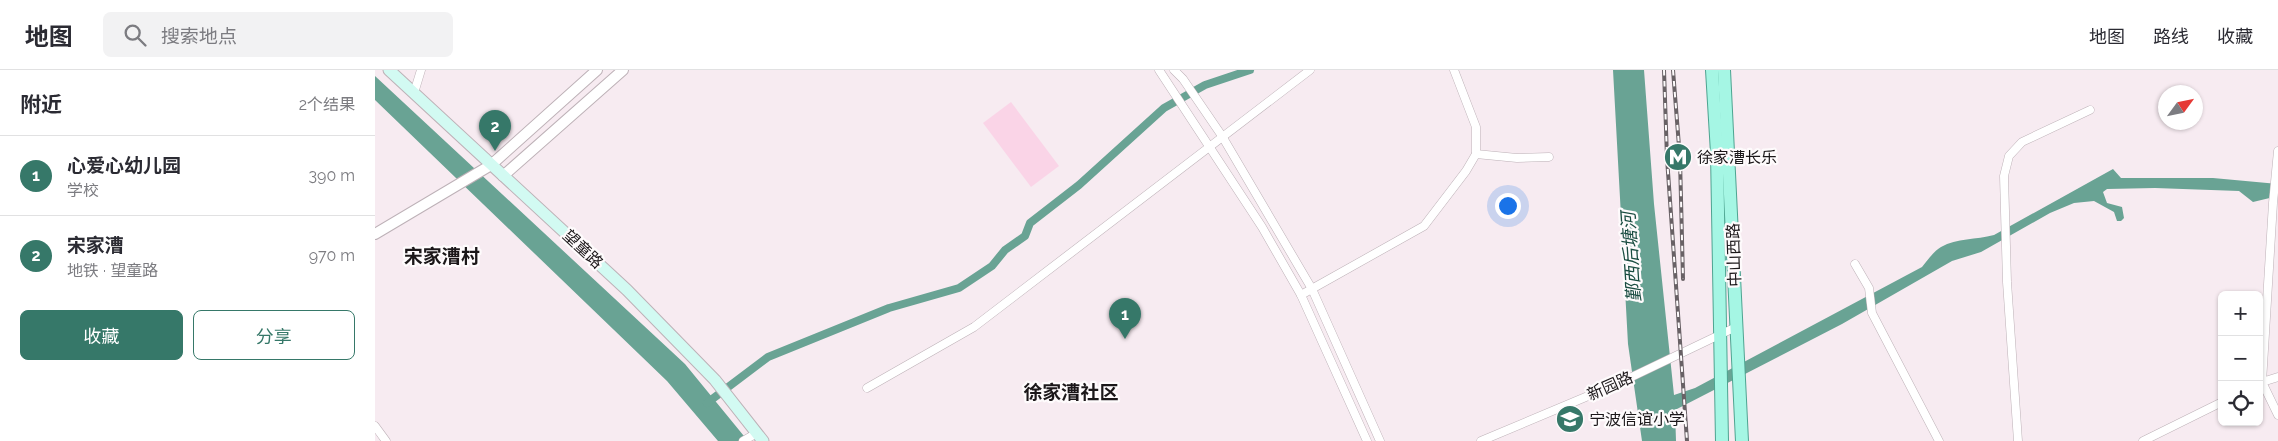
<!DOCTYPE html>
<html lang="zh">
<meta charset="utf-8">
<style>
:root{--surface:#fff;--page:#f2f2f3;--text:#2b2b33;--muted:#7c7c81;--line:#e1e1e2;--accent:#367869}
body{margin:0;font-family:Raleway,"Noto Sans SC",sans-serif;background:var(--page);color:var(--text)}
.controls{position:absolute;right:15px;bottom:15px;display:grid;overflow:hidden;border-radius:8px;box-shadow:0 1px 4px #0004}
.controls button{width:45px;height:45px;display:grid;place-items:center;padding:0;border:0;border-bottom:1px solid var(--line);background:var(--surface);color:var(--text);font:25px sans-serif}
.compass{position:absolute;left:1783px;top:15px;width:45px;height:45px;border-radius:50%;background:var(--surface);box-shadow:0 1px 4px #0004;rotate:57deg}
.you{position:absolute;left:1132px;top:135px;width:18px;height:18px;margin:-12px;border:4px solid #fff;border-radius:50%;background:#1a73e8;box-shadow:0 0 0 8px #1a73e833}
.badge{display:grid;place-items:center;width:32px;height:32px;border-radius:50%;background:var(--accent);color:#fff;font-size:16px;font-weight:700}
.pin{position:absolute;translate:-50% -41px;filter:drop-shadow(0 1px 2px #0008)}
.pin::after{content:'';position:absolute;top:26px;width:18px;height:15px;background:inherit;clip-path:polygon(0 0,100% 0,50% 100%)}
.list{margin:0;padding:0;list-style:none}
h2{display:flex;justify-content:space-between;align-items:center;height:65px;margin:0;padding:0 20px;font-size:21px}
h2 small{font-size:16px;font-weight:400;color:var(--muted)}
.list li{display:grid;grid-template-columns:32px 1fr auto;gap:15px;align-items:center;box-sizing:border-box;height:80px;padding:0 20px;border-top:1px solid var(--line)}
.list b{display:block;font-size:19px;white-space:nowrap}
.list p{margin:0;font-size:16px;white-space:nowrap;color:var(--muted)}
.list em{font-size:16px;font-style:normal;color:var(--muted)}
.actions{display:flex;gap:10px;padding:15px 20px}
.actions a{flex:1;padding:11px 0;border:1px solid var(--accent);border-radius:8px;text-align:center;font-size:18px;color:var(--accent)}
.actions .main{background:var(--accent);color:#fff}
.icon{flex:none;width:28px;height:28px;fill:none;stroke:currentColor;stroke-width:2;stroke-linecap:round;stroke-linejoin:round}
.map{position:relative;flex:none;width:1903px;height:371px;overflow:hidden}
header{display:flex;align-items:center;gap:30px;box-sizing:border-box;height:70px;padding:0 25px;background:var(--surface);border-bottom:1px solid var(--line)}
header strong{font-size:24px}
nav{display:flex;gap:28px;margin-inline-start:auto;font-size:18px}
.search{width:350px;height:45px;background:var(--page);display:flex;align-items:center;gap:12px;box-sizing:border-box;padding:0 18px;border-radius:8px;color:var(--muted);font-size:19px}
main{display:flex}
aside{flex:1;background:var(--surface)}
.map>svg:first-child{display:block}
.green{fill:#fad4e7}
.water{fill:#69a394}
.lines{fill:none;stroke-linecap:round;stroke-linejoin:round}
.canal{stroke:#69a394;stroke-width:8}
.minor-casing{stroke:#bdb1b7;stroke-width:9}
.tertiary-casing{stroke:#bdb1b7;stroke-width:12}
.secondary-casing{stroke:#bdb1b7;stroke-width:13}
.primary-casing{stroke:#4ea491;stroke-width:14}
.minor{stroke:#fff;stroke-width:8}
.tertiary{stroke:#fff;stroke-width:10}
.secondary{stroke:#d2faf2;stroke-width:11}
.primary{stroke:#a5f6e4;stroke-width:12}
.rail-casing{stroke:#686165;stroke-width:4}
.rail{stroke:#fefbfc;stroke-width:2;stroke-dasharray:5.5;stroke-linecap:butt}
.labels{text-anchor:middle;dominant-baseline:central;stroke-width:4.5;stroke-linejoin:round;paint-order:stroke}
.poi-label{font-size:16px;fill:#1b1719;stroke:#fefbfc;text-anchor:start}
.street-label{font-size:16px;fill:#1b1719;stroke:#fefbfc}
.water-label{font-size:18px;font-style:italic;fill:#1a4d41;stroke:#fefbfc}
.quarter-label{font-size:19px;font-weight:bold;fill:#1b1719;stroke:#fefbfc}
</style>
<header>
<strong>地图</strong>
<div class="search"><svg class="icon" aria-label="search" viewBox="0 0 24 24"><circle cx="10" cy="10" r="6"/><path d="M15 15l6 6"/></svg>搜索地点</div>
<nav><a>地图</a><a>路线</a><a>收藏</a></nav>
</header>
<main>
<aside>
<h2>附近<small>2个结果</small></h2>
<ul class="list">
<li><span class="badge">1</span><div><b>心爱心幼儿园</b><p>学校</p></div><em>390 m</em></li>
<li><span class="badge">2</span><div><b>宋家漕</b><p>地铁 · 望童路</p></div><em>970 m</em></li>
</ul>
<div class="actions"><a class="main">收藏</a><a>分享</a></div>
</aside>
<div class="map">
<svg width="1903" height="371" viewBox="0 0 1903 371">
<rect width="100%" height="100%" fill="#f7ebf1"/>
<polygon class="green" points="636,32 684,96 656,117 608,53"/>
<g class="water">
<path d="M1238,0H1269L1279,134L1299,325L1320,318L1547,197C1552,191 1559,181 1566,177C1582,168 1601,170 1619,165L1738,99L1746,108H1838L1903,114V126L1878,132L1864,121L1780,118L1732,119L1728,122L1732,133L1747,137L1749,148L1746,151H1742L1739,142L1719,131L1699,133L1675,143L1606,182L1577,191L1467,254L1300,340L1301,371H1267L1253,274Z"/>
<polygon points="0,6 310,294 373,371 343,371 292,311 0,30"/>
</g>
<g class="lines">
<polyline class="canal" points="332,333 393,287 514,238 584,218 617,196 630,180 650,166 655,153 704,115 789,38 830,15 875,0"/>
<defs>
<g id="minor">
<polyline points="784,0 887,157 926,225 992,371"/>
<polyline points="799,0 808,9 847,66 937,219 1005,371"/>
<polyline points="39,23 46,0"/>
<polyline points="1903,81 1898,133 1887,312 1903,345"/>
<polyline points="1101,84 1142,88 1174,87"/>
<polyline points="1480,194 1494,218 1497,243 1564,371"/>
<polyline points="926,225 1049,156 1091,101 1101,84 1101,57 1079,0"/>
<polyline points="1884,313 1903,307"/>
<polyline points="492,318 599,257 935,0"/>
<polyline points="0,356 11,371"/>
<polyline points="368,371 382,363"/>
<polyline points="1106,371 1244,313 1361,257"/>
<polyline points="1643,371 1632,212 1629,106 1634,86 1647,72 1715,40"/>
<polyline points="1768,371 1847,332"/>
</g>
<g id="tertiary">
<polyline points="128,106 248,0"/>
<polyline points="0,164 116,95 222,0"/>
</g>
<polyline id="secondary" points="14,0 252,220 340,310 388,371"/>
<g id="primary">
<polyline points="1337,0 1342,83 1347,371"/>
<polyline points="1349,0 1367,371"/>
</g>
</defs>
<use href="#minor" class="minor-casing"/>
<use href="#tertiary" class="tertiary-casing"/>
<use href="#secondary" class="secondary-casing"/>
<use href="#primary" class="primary-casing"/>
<use href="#minor" class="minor"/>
<use href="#tertiary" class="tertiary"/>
<use href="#secondary" class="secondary"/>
<use href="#primary" class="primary"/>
<defs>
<g id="rail">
<polyline points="1289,0 1292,88 1312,371"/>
<polyline points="1298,0 1305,89 1308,209"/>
</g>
</defs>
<use href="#rail" class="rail-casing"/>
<use href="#rail" class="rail"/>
</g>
<defs>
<symbol id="metro-disc" viewBox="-11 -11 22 22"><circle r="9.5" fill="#367869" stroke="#fefbfc"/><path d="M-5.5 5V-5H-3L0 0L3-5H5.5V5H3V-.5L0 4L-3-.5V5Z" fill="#fff"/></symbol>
<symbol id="school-disc" viewBox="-11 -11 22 22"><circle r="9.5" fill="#367869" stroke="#fefbfc"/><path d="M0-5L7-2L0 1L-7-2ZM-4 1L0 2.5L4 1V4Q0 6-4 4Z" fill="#fff"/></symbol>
</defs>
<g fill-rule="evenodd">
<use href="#metro-disc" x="1287" y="71" width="32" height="32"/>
<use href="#school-disc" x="1179" y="333" width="32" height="32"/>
</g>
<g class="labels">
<g class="poi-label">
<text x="1322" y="87">徐家漕长乐</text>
<text x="1214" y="349">宁波信谊小学</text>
</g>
<g class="street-label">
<text transform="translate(208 179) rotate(43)">望童路</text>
<text transform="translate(1359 185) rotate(-92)">中山西路</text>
<text transform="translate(1235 316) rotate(-24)">新园路</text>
</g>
<g class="water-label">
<text transform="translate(1256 187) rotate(-94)">鄞西后塘河</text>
</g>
<g class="quarter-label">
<text x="67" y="186">宋家漕村</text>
<text x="696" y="322">徐家漕社区</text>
</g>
</g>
</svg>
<div class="controls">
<button>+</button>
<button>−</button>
<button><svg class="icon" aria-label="locate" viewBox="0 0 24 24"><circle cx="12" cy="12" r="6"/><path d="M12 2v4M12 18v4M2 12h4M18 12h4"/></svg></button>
</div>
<svg class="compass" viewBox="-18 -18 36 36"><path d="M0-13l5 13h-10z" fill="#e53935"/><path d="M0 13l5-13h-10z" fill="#7c7c81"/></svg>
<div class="you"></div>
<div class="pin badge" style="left:750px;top:269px">1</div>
<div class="pin badge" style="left:120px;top:81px">2</div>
</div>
</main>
